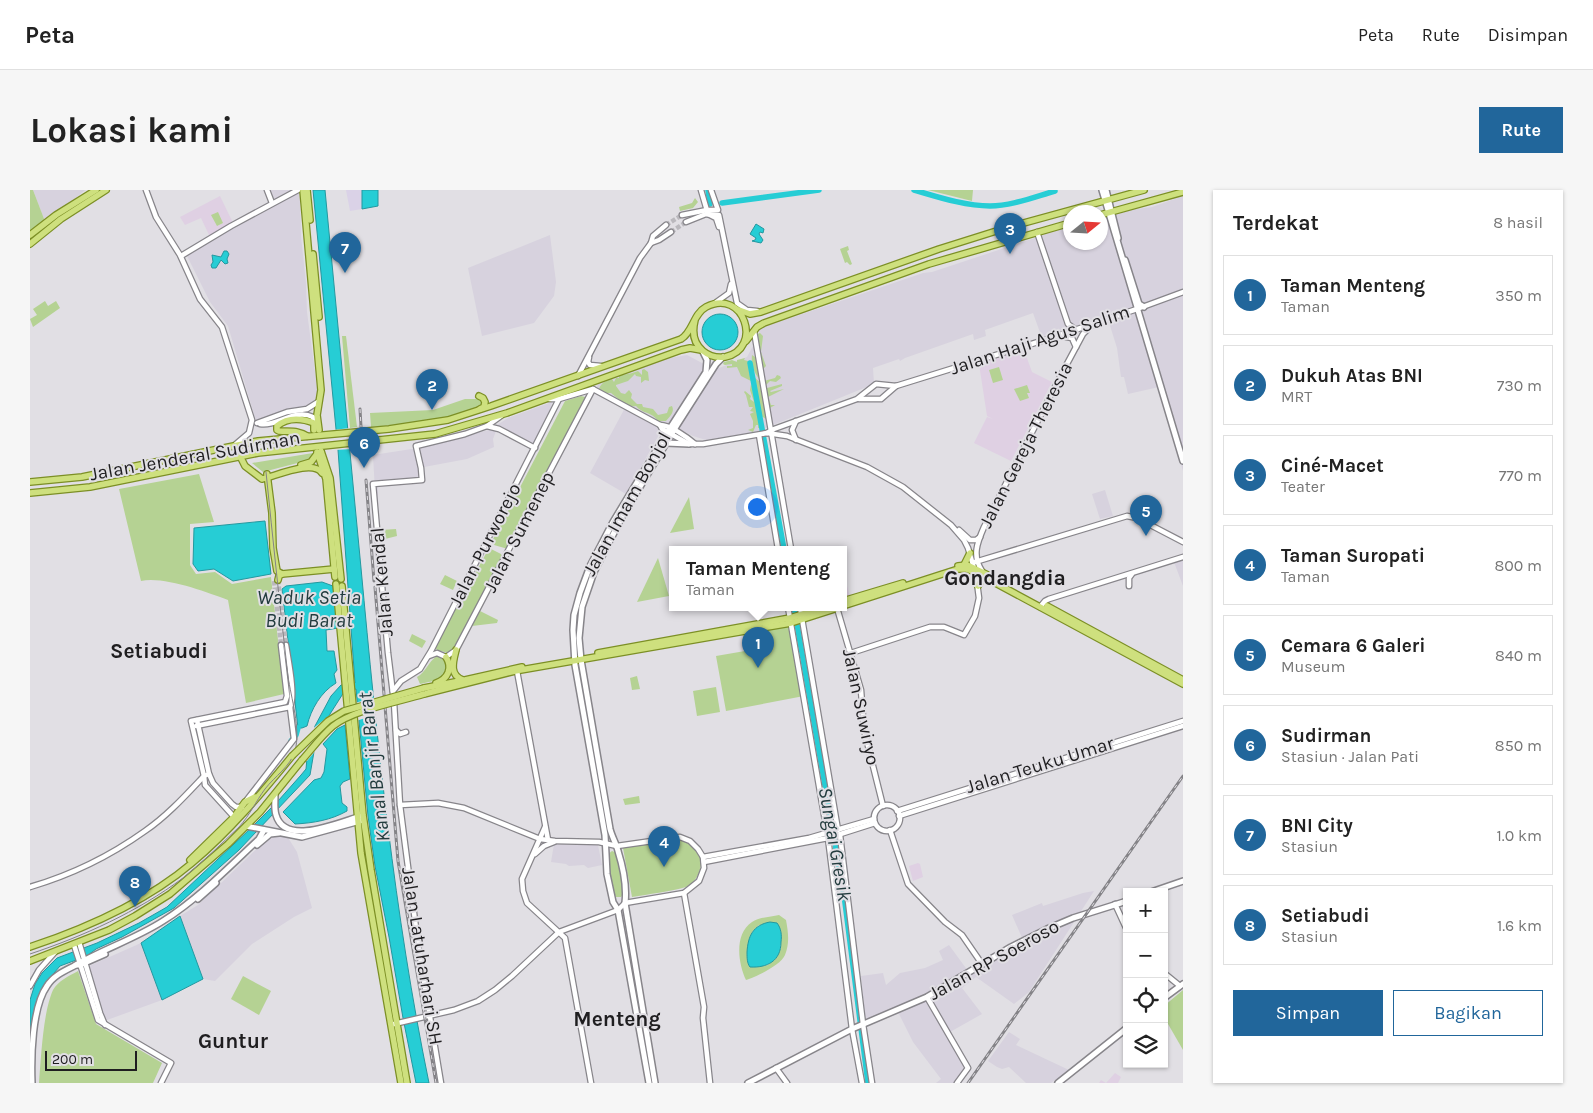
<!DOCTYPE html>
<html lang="id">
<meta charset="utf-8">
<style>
:root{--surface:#fff;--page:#f6f6f6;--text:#222;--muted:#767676;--line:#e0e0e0;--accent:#21669b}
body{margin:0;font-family:Karla,sans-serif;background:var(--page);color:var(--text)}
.controls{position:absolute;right:15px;bottom:15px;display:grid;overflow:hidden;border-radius:0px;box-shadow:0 1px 4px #0004}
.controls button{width:45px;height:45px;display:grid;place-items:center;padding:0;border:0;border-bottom:1px solid var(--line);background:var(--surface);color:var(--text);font:25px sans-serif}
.compass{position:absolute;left:1033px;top:15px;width:45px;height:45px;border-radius:50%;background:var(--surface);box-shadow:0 1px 4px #0004;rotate:72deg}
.scale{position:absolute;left:15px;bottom:12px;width:92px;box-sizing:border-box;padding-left:5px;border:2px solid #1f1e20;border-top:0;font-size:14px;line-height:18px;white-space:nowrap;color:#1f1e20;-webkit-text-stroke:4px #e1dfe4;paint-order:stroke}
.you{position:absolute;left:726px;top:316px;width:18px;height:18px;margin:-12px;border:4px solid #fff;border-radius:50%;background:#1a73e8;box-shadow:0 0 0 8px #1a73e833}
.badge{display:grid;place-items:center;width:32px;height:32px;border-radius:50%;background:var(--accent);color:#fff;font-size:16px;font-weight:700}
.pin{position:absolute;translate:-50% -41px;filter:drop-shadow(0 1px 2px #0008)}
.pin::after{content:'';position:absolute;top:26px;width:18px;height:15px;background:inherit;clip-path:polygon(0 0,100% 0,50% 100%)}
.popup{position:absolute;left:639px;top:356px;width:178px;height:65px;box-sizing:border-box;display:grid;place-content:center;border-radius:0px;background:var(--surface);filter:drop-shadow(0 1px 4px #0005);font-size:16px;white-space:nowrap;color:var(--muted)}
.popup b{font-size:19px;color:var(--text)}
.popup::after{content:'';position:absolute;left:50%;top:100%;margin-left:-10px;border:10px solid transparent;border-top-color:var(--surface)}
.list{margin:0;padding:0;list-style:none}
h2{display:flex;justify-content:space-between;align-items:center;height:65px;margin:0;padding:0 20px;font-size:21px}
h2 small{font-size:16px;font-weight:400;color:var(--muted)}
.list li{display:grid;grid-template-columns:32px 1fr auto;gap:15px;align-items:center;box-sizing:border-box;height:80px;margin:0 10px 10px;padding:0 10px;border:1px solid var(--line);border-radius:0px}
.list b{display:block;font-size:19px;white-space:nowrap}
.list p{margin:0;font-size:16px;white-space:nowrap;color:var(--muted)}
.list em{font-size:16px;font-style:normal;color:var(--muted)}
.actions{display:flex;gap:10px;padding:15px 20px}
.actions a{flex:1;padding:11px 0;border:1px solid var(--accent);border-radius:0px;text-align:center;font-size:18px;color:var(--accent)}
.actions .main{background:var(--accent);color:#fff}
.icon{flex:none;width:28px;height:28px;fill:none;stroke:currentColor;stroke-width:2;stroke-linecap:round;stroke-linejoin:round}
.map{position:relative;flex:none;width:1153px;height:893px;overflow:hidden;border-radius:0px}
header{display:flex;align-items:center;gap:30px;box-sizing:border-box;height:70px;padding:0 25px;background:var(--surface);border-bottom:1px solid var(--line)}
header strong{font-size:24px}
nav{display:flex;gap:28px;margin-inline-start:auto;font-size:18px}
.intro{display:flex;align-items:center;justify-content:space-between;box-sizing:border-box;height:120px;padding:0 30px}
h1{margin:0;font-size:35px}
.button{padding:12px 22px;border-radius:0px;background:var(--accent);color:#fff;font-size:18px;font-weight:700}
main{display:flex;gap:30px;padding:0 30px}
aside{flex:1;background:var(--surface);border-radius:0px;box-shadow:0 1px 4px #0004}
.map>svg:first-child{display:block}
.built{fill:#d7d2de}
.industrial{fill:#dad2e7}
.education{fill:#dfd0e3}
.green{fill:#b5d293;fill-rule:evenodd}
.water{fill:#26cdd5;stroke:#24989f}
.pier{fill:#e1dfe4}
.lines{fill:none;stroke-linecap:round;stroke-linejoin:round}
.river{stroke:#26cdd5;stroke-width:5.5}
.tertiary-tunnel{stroke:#bab8bd;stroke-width:4.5;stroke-dasharray:4.5 2;stroke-linecap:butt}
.tertiary-casing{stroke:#87858a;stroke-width:7}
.secondary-casing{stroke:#87858a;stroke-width:8}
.primary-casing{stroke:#7c8f25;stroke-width:8}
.tertiary{stroke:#fff;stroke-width:4.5}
.secondary{stroke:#fff;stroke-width:5}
.primary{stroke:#cee07e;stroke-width:5.5}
.tram{stroke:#848387;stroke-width:1}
.rail-casing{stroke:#848387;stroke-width:3}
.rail{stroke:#e1dfe4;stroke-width:1;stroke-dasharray:4;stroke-linecap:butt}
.primary-bridge-casing{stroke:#7c8f25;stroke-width:8;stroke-linecap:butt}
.primary-bridge{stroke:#cee07e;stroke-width:5.5}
.labels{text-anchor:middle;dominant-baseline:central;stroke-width:4;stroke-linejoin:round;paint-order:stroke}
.street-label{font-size:19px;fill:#1f1e20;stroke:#e1dfe4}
.water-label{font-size:20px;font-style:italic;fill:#233c3e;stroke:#e1dfe4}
.quarter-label{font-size:21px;font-weight:bold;fill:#1f1e20;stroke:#e1dfe4}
</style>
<header>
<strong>Peta</strong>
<nav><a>Peta</a><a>Rute</a><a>Disimpan</a></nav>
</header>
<div class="intro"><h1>Lokasi kami</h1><a class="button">Rute</a></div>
<main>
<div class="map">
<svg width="1153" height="893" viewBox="0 0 1153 893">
<rect width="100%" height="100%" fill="#e1dfe4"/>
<g class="built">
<polygon points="3,0 55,0 16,34"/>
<polygon points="240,0 270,0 271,46 276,93 277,122 288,204 287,210 279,215 228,231 225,228 198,136 180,112 157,66 245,13"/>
<polygon points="1153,6 1153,281 1129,197 1098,204 1094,187 1091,187 1087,158 1077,126 1012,148 1003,123 955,140 956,146 944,150 943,144 875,168 870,171 869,169 843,178 844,194 726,242 676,250 663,246 636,232 596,304 560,283 596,216 569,200 567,197 569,192 624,171 657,165 672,173 689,178 717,167 729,145 728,139 893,83 902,82 1014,45 1017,38 1040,32 1040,52 1070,52 1071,24 1122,17"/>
<polygon points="520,45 526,92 524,106 504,133 452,146 438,78"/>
<polygon points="522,212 518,233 503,254 466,241 463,249 464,257 437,269 394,277 395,290 348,294 348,321 361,463 357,463 349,374 343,265 388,258 459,240 478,228"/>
<polygon points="1075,300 1083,326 1070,329 1062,304"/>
<polygon points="1153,369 1153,396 1144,372"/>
<polygon points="251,645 257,646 267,662 282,718 264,727 222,754 185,791 173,789 150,726 168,715 237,649"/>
<polygon points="524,654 568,655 572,675 558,678 554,675 539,676 536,674 521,672"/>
<polygon points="1064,701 999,802 984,814 946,787 932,798 952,824 920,842 940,877 929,893 906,893 911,889 883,852 867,820 838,829 835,827 831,786 853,783 856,795 870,783 895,778 913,770 909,761 919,755 938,781 993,750 982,725 1012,713 1013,716 1053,703"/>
<polygon points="111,753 132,810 66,834 48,781"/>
<polygon points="979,842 990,849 986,855 1039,880 1021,893 996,893 979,877 972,879 967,877 958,871"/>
</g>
<polygon class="industrial" points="316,0 332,0 332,19 320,21"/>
<g class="education">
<polygon points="190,6 203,33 180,47 171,28 155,35 150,27"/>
<polygon points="994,160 1002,182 1022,192 981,271 944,253 957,227 963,229 957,226 949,174"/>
<polygon points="813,383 820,406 813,408"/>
<polygon points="888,673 890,674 893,687 883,691 879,676"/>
<polygon points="1085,883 1091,887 1088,893 1069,893 1071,890 1076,893"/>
</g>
<g class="green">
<polygon points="0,0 3,0 16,34 0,47"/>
<polygon points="898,0 943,0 942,11"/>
<polygon points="665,8 668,12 663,18 650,21 649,17 662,13"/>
<polygon points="188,22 193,33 187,36 181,25"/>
<polygon points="818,56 819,60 817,61 822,74 820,75 817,72 815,73 810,59"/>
<polygon points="15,111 18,116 26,111 30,118 3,137 0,129 7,125 3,119"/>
<path d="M727,144L730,143L733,146L731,162L736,176L733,179L731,189H729C723,181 721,173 722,165L725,167V158L728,149L726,147Z"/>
<polygon points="312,146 316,146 327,237 320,238"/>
<polygon points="715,168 714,170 718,171 721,177 719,183 723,188 721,191 711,186 707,177 697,178 697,176 702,176 702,174 695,175 693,174 694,172 702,170 707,172 707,170"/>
<polygon points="969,177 973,190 963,193 959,180"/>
<path d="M614,179L618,182L619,191L615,190L611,193V187L606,186L605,184L598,191L586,195V196L591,203L595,204L599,200L602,204L601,208L607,214H612L613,217L623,219L628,225L637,223L639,217L642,216C645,222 640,226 636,231H628C621,221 612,224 606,216C596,218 588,208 581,203H576L569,199C571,193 575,191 582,189L584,192L586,188H589V185C595,185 603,183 608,181L612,185V180Z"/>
<polygon points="747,185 750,186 751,188 746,192 740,191 735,196 737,198 752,194 752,196 740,201 741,202 754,199 738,207 741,215 745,215 740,218 742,230 741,232 731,226 724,191 725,188 730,192 745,188"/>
<path d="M721,194C726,204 726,215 729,226C729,231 732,232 731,238H728V235H726L723,242L718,240L723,238V231L720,224L724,222L720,221L723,217H719L716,205L714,202L715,201L721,206L720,209L724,212L720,200Z"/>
<polygon points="997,195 1000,203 997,203 999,208 990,211 984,199"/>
<polygon points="551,206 555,207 555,210 478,359 464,355 462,351 535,211"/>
<path d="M435,209H450L452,211V215C418,231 378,234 341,237L340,223L403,220Z"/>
<polygon points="283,263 282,268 279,270 233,282 222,273"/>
<path d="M169,284L184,332L160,334V375L166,384L185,382L202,394L241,387L254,504L216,513L198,410C176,402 134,386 111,391L89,299Z"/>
<polygon points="659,307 664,339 640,343"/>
<polygon points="366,339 367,346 351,350 350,340"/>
<polygon points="459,358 471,364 473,367 426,458 418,463 407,460 405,457"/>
<polygon points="628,368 639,406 607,412"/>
<polygon points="415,385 427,391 423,400 410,394"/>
<polygon points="450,421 468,430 467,433 442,436"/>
<polygon points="760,434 774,506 696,521 686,466 715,461 713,443"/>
<polygon points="382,444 396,451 392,458 379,451"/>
<path d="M407,466L415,470L417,480C409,491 403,491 390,494L387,487C396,482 398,472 407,466Z"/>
<polygon points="607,486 610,499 602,500 600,488"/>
<polygon points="686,497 690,522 667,526 663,501"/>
<polygon points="609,606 610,613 595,615 593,609"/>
<path d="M647,648C659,652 669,657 671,671C672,681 665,693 656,697C639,702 619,704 602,707L593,658Z"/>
<polygon points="582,661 587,663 594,702 591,707 586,707 584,703 577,665"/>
<path d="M749,725L756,730C758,741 760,753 755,765C751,775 726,787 716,790C708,773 704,744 722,732C729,727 741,727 749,725ZM729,735L751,742V758L738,775L720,777L722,742Z"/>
<path d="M48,781L66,834L132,873L123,893H9C11,868 13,822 23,800C28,791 39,786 48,781Z"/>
<polygon points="213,786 241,801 229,825 201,809"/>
<polygon points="1153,800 1153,860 1134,827 1134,816"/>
</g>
<g class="water">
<path d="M283,0H295C307,126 319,252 331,378C347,550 364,723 399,893H386L373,828L359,747L345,676L338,626L326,499L314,502L300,524L285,556L280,585L209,660L144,718L92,747L66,759L57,766L30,776L13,796L3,829L0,848V810L5,794L12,783L27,768L67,753L109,733L137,717L221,638L248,611L271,585L276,579L278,558L285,536L301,506L311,495L325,493L308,260Z"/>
<polygon points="332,0 348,0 348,16 332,19"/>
<polygon points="726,34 734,39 733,43 730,42 729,44 733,50 731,53 722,51 725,50 726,48 720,44"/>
<polygon points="194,61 197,61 199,64 197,69 198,73 195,74 191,70 186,78 182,78 181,75 183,72 182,65 191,67"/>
<circle cx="690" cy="142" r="18"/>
<polygon points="235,331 241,384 203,391 184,379 168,381 163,374 164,338"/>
<path d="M292,392L303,396L308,438L296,440L297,461H304L307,480L304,484L306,493C291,502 281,519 277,536L272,538H268L252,399L256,396Z"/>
<path d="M315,535L320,589L313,592L310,596L312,613L317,617V621C301,630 284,633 265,634L253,622L284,590L291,588L294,582L297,559L293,554L307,539Z"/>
<polygon points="150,726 173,789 132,810 111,753"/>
<path d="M740,732L747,733C751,738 752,745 751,752C751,771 737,778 720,777C717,773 717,768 717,762C718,746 723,735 740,732Z"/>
</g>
<g class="pier">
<polygon points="320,238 323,259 305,260 303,240"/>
<polygon points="346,507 348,524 326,531 325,513"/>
<polygon points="304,522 295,538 287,559 277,571 274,571 276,557 281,540"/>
</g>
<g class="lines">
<g class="river">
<polyline points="678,0 680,14"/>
<path d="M884,0C908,7 935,16 960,16C981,16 1004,7 1025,1"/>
<polyline points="692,13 789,0"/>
<polyline points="720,173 754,359"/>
<polyline points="764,417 814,705 838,893"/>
<polyline points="261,551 266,545 268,538"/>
</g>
<g class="tertiary-tunnel">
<polyline points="636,35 652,25"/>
<polyline points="641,42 656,32"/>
<polyline points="248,390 256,455"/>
<polyline points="244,391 251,455"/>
</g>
<defs>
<g id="tertiary">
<polyline points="116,0 126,27 150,65 170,109 192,137 222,230 219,243 206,254"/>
<polyline points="237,0 242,13"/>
<polyline points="671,0 678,24 686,28 689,37"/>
<polyline points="652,25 677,20 688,20 681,0"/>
<polyline points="656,32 676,24 689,25 707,113 717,120 727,121"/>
<polyline points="1007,42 1038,134 1045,139"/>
<polyline points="621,53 629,50 641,42"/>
<polyline points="151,66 201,36 268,0"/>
<polyline points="685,113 699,103 701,94"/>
<polyline points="724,141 761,359"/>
<polyline points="1031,146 1042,148 1046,157"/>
<polyline points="559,167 558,172 560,175 571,176"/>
<polyline points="548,186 610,68 621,53 623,46 636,35"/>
<polyline points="519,209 529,209 563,199 630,235 632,239 659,254 673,254 737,243 757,246 837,277 873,297 921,335 934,350 938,358 946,385 949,408 945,426 934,445 914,437 900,437 821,463"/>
<polyline points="829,209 851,209 866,196"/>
<polyline points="766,231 762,240 766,250"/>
<polyline points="227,233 257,222 277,219 288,212"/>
<path d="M230,234C247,237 264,218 283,227L284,233"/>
<path d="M630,235C640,235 657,247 665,254"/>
<polyline points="457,236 469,239 505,258"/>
<polyline points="737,243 744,239 827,209 846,194 866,196 1024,147 1107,119 1153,102"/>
<polyline points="729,245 748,359"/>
<polyline points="929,340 940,350 946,350 950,347"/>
<polyline points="945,372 1097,326 1107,328 1153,352"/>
<path d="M952,381C942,366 947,353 954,337L1031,185L1053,144L1061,136"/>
<polyline points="1099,396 1099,388 1102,384"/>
<polyline points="758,417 798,648 822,839 832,893"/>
<polyline points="770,417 808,640"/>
<polyline points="1010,417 1015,411 1019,409 1153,367"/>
<polyline points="807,418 831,500 834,540 853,616"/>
<polyline points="399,466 407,463 416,467 426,460 563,199"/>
<polyline points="487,481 518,650"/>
<polyline points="363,501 371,491 390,479 401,461 529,209"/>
<polyline points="167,530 179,584 183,593 202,614 206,617 212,617"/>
<polyline points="166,536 260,517"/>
<polyline points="366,540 370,544 376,542"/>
<path d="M216,611L264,549L260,517C266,506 258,469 256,455"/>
<circle cx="857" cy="628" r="13"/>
<polyline points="867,621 1153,531"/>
<polyline points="869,626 1153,536"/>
<polyline points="204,627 175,595 174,586 161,531 255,512 257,506 251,455"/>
<polyline points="515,637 492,689 493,701 497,713 535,748 561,893"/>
<polyline points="860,640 878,694 915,732 932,745 952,774"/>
<polyline points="810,645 833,834 842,893"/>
<polyline points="505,664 514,656 524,652"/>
<polyline points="673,667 779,648 844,629"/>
<polyline points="674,672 798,648 845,633"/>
<path d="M0,697C41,685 80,666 115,641C137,626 156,605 174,586L179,584"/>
<polyline points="654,703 674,817 673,828 680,893"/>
<polyline points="1085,714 1097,740"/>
<polyline points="49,752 70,823 75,835"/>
<polyline points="44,755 68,830 141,873 131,893"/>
<polyline points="1134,783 1150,796"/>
<polyline points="0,796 9,780 25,762"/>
<polyline points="897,807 938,878 927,893"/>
<polyline points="364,834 424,820 448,811 465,800 482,786 529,742 588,720 595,713 654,703 669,691 674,678 673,667 668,659 660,651 650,647 587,656 569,652 525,651 510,649 434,618 408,613 370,615"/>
<polyline points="746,878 757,893"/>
<polyline points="411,893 389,761 375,654 370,615 364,512 358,463 343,294 392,290 391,278 386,256 435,244 457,236 471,226"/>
</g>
<g id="secondary">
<polyline points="1072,0 1153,271"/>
<polyline points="1076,0 1088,48"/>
<polyline points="1095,70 1109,114 1114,117"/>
<polyline points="636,253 659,254"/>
<path d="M245,605C245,612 244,619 246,625C255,657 310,632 331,626"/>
<polyline points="216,636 272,647 330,631"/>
<polyline points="227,655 240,644 249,643"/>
<polyline points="1121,702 1153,691"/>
<polyline points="168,709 186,693"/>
<polyline points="46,775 50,775 75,764"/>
<polyline points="1134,808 1153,794"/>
<path d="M2,893C1,867 2,817 17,796C23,786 34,781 44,776C73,759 105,749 133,731C168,709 198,678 229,649L234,640"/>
<polyline points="619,893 588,720 583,712 577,684 575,645 545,475 543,440 544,425 550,403 560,376 583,332 635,246 676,182 677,170 673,162"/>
<path d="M625,893L595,713C597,696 593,677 588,661C586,653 582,647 580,639L551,470L549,448L552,417L564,382L592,327L647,235L686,174L693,167"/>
<polyline points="718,893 822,839 897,807 981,757 1017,739 1043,728 1097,711"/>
<polyline points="1028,893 1097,838"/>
</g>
<g id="primary">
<polyline points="273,0 291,200 287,225 289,240"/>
<polyline points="277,0 280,30"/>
<polyline points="1070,25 1153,2"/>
<polyline points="0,45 26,25 66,0"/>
<polyline points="0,54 31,29 76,0"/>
<polyline points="283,64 289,127"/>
<polyline points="709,120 720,124 731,122 909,59 979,37 1114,0"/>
<polyline points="716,151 727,137 734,133 899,74 1040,33"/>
<polyline points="449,206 453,208 455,212 454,217 450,219"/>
<path d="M277,246C269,240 259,242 249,241L247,240V236C258,227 271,228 284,233V240"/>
<polyline points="291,261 300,288 311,389"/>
<polyline points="287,262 296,289 305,387"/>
<path d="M210,266L215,276L232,289C246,286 283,269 292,283"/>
<polyline points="271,275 281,272 287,264"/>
<polyline points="237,284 242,323 243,358 247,381 252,384 304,379"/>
<path d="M0,292L52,287L228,251L359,239L418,230L461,216L651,149C663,142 663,124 676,117C714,97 734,159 695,167C687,168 679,166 673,161C663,153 662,142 665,130"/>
<polyline points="0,303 60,297 228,263 405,244 477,223 651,160 660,158 671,160"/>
<polyline points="934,375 940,363"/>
<polyline points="928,376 937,375 958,385"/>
<polyline points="248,390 249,386 252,384"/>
<polyline points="306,394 331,663 371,893"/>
<polyline points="312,396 333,625 341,680 377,893"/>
<polyline points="948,396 951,391 956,388"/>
<polyline points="813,411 873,393"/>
<polyline points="813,416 928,379 936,379 945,382 1153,494"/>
<polyline points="1017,416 1153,490"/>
<path d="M426,460C423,472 419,485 433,490"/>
<polyline points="568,463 760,428 796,417"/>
<path d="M406,493C418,489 423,478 416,467"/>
<polyline points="394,498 435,490 492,477"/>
<polyline points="394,504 485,481 761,433 811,417"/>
<polyline points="160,670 204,627 215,612 225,607"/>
<path d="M0,757C57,738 116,712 162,673C200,641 231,604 262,566"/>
<polyline points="0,771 79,740 105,726 140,704 198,654 230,622 272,570"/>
</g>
</defs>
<use href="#tertiary" class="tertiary-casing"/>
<use href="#secondary" class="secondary-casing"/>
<use href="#primary" class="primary-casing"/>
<use href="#tertiary" class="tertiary"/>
<use href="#secondary" class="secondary"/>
<use href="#primary" class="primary"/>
<path class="tram" d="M0,764C54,746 107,722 153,688C173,672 191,654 209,637C220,625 226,611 235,599C245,586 260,577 265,561C271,539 261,508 258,486C250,418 243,350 236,282"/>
<defs>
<g id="rail">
<polyline points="330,219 331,237"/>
<polyline points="332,258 333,267"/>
<polyline points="336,290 344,391"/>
<polyline points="345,397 368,671 406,893"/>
<polyline points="938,893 1153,586"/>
</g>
</defs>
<use href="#rail" class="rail-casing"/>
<use href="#rail" class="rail"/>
<defs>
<g id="primary-bridge">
<polyline points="262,566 298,531 314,521 394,498"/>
<path d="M272,570C282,559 291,546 303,536C323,520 368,512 394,504"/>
</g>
</defs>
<use href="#primary-bridge" class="primary-bridge-casing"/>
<use href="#primary-bridge" class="primary-bridge"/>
</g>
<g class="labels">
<g class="street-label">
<text transform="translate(1010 150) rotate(-18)">Jalan Haji Agus Salim</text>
<text transform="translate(996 255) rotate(-63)">Jalan Gereja Theresia</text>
<text transform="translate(165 266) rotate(-10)">Jalan Jenderal Sudirman</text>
<text transform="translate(597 314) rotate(-61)">Jalan Imam Bonjol</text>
<text transform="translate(489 342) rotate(-63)">Jalan Sumenep</text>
<text transform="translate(455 355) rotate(-63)">Jalan Purworejo</text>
<text transform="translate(352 392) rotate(-95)">Jalan Kendal</text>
<text transform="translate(831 517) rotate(78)">Jalan Suwiryo</text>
<text transform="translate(1010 575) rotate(-17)">Jalan Teuku Umar</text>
<text transform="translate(392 766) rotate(81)">Jalan Latuharhari SH</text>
<text transform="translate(964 770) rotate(-29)">Jalan RP Soeroso</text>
</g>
<g class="water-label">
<text x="279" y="407">Waduk Setia<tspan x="279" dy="23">Budi Barat</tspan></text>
<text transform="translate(344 577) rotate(-97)">Kanal Banjir Barat</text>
<text transform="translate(805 654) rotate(80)">Sungai Gresik</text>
</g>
<g class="quarter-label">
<text x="975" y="388">Gondangdia</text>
<text x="129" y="461">Setiabudi</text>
<text x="587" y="829">Menteng</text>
<text x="203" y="851">Guntur</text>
</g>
</g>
</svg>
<div class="controls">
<button>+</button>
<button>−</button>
<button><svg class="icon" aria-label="locate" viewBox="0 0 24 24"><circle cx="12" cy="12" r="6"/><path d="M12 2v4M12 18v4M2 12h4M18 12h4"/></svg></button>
<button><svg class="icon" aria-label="layers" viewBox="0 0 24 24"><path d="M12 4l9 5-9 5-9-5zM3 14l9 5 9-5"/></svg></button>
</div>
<svg class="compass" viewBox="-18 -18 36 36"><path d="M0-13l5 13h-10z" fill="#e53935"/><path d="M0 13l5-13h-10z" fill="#767676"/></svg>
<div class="scale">200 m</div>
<div class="you"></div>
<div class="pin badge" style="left:728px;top:478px">1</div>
<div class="popup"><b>Taman Menteng</b>Taman</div>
<div class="pin badge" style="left:402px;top:220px">2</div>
<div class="pin badge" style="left:980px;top:64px">3</div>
<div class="pin badge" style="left:634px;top:677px">4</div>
<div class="pin badge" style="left:1116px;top:346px">5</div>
<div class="pin badge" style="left:334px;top:278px">6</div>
<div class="pin badge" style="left:315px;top:83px">7</div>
<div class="pin badge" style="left:105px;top:717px">8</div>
</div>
<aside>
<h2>Terdekat<small>8 hasil</small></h2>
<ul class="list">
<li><span class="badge">1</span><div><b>Taman Menteng</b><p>Taman</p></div><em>350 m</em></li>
<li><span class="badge">2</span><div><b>Dukuh Atas BNI</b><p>MRT</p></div><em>730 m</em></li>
<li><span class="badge">3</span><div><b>Ciné-Macet</b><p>Teater</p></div><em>770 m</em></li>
<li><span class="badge">4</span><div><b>Taman Suropati</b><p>Taman</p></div><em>800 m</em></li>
<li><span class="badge">5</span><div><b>Cemara 6 Galeri</b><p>Museum</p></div><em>840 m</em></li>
<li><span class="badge">6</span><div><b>Sudirman</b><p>Stasiun · Jalan Pati</p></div><em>850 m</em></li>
<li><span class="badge">7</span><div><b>BNI City</b><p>Stasiun</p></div><em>1.0 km</em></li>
<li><span class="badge">8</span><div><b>Setiabudi</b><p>Stasiun</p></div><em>1.6 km</em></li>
</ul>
<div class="actions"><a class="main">Simpan</a><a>Bagikan</a></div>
</aside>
</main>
